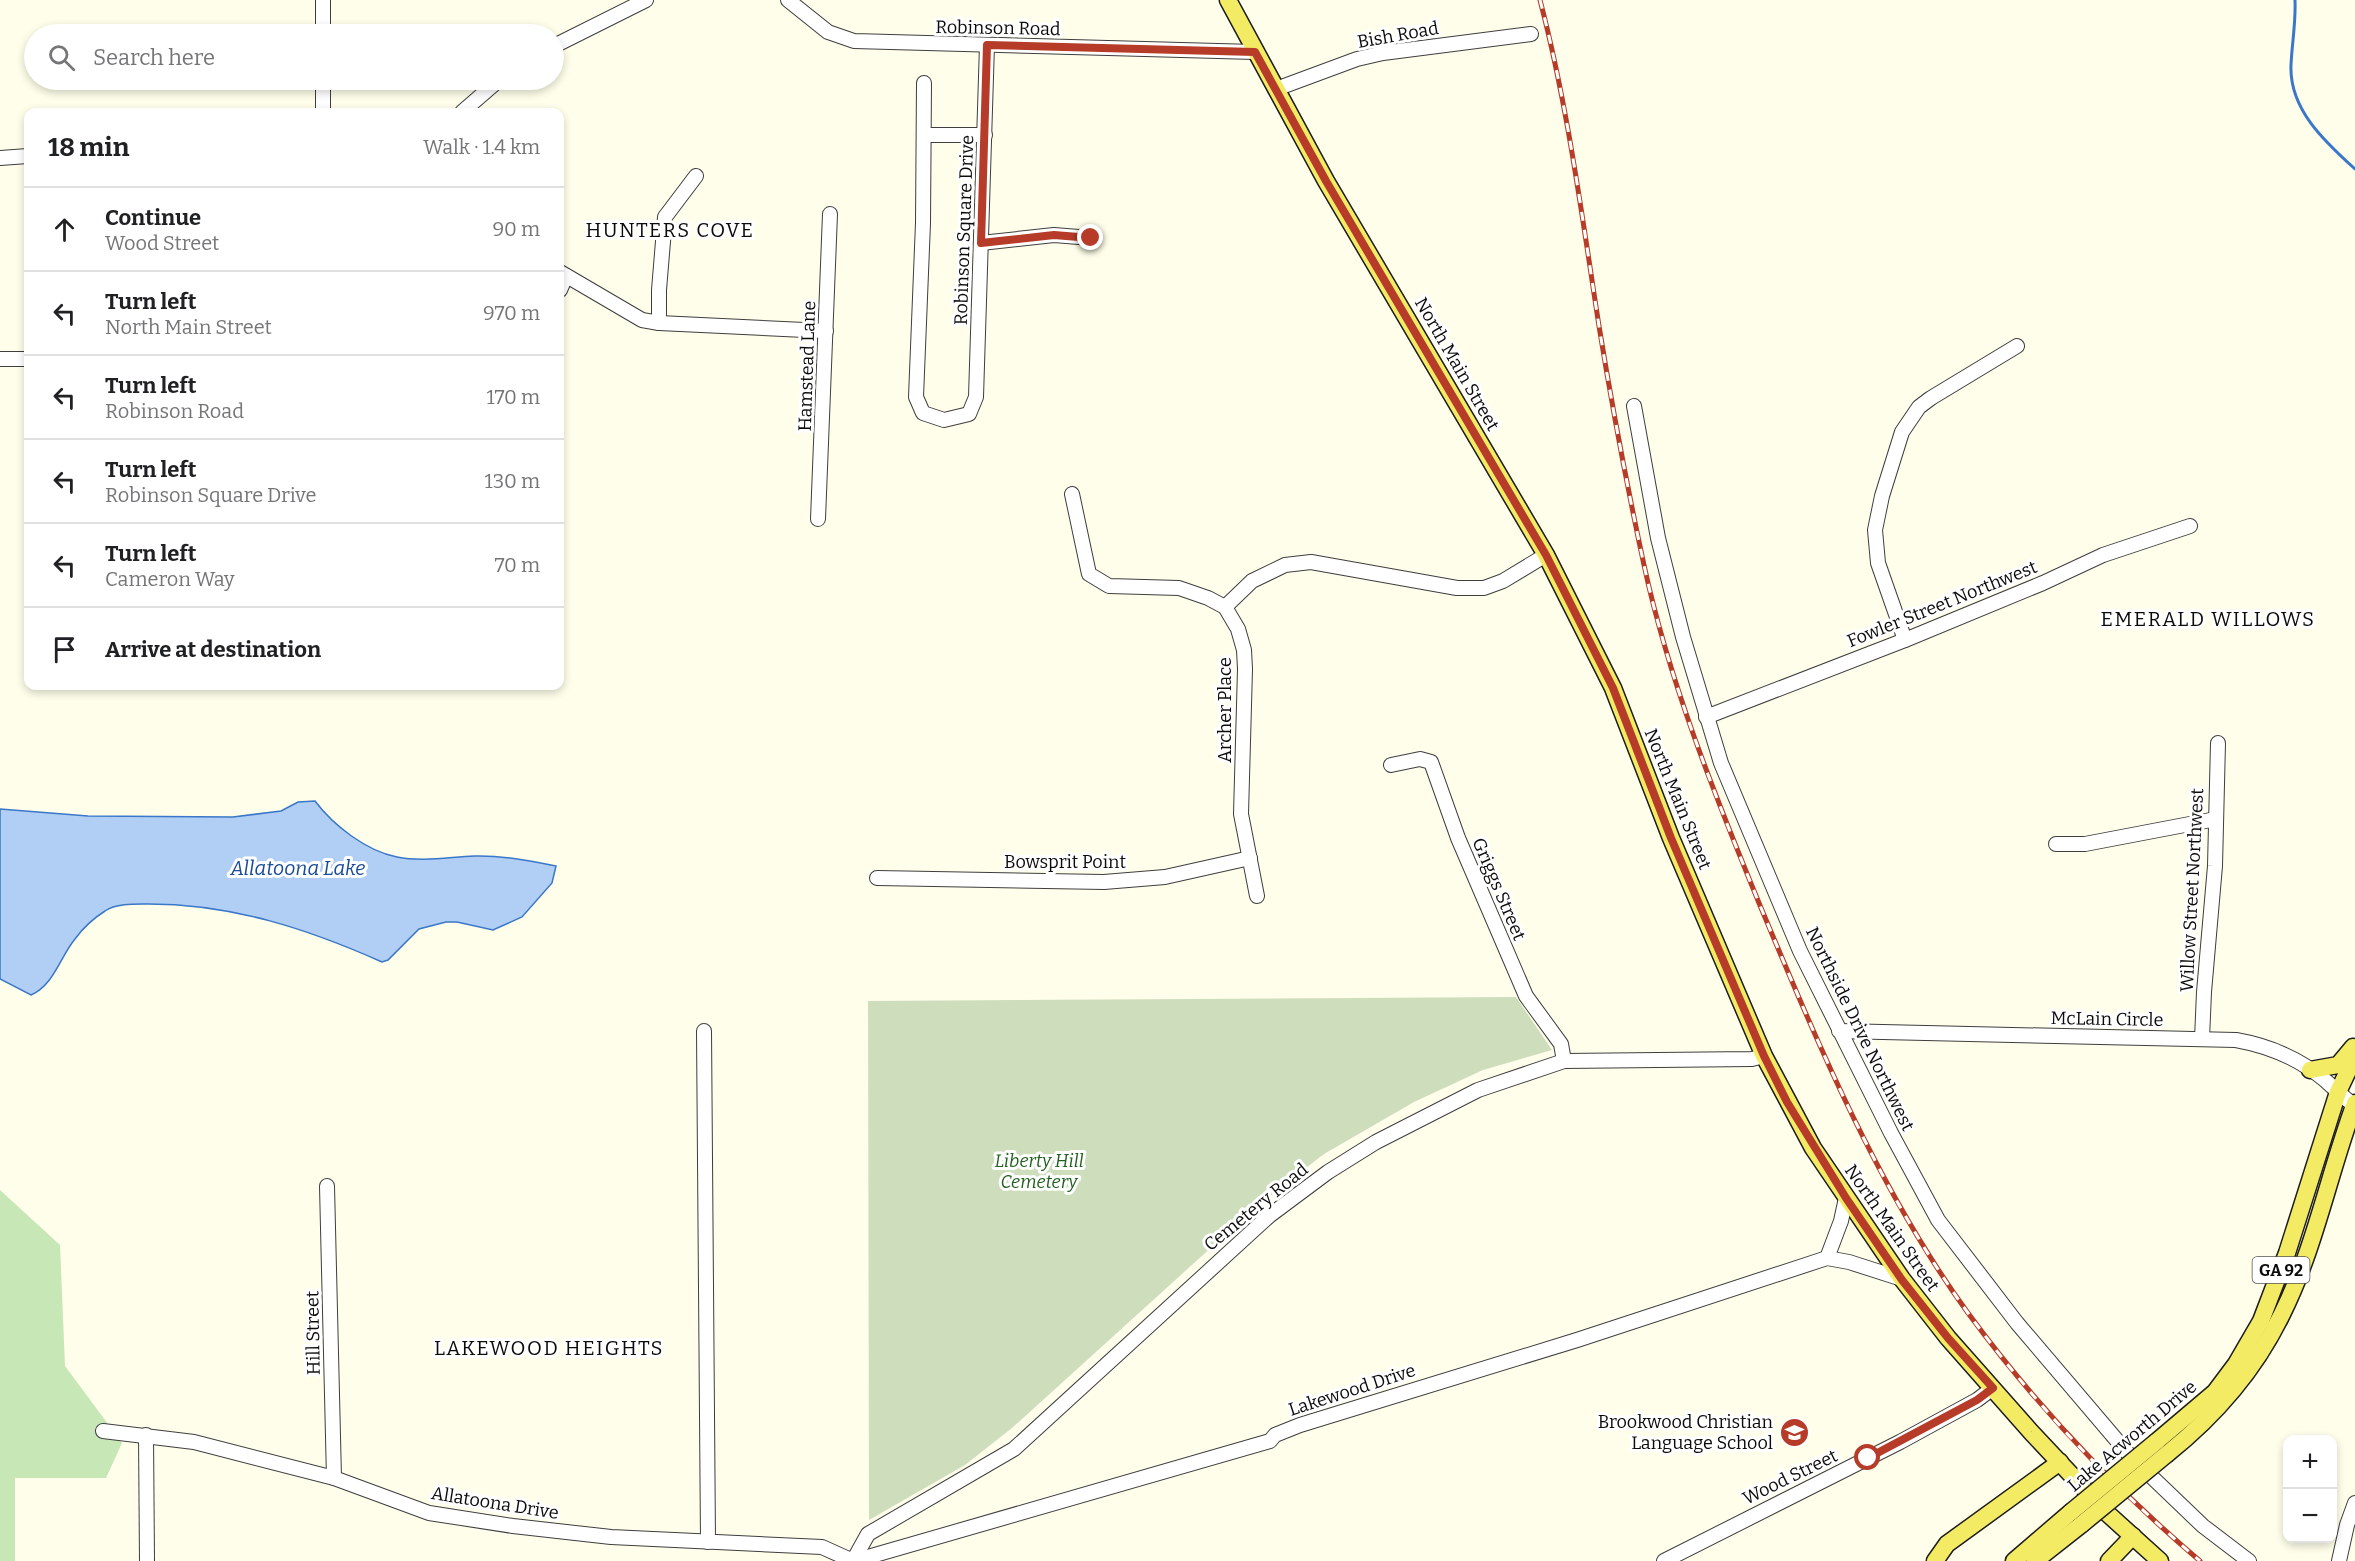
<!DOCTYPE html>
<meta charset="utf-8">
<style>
:root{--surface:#fff;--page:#f6f6f6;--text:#202124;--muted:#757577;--line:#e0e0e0}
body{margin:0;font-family:Bitter,serif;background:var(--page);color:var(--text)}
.controls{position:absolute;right:18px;bottom:18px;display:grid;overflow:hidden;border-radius:12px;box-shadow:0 3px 9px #0003}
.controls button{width:54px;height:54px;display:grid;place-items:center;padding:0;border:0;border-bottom:2px solid var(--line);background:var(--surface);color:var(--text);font:30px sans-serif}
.stop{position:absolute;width:18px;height:18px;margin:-14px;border:4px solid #b63b28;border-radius:50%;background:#fff}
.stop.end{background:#b63b28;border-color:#fff;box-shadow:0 2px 6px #0008}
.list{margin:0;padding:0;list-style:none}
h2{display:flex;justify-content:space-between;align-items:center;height:78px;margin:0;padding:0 24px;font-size:26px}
h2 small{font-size:20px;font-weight:400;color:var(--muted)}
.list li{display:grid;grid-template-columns:39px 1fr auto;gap:18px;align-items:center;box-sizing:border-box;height:84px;padding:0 24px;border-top:2px solid var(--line)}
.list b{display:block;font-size:22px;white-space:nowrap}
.list p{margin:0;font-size:20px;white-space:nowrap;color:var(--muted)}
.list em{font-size:20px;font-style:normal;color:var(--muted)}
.icon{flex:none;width:33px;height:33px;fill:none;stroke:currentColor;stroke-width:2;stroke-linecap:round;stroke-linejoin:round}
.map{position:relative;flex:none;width:2355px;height:1561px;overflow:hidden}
.search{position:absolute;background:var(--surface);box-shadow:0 3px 9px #0003;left:24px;top:24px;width:540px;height:66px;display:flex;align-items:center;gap:15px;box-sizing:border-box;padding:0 21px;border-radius:33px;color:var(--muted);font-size:22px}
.panel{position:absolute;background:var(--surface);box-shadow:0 3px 9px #0003;left:24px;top:108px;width:540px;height:582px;border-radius:12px}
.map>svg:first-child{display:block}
.green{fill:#c7e7b6}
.cemetery{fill:#cedebd}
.water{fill:#b1cff4;stroke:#3a77c8;stroke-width:1.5}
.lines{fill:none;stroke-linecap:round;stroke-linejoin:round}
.stream{stroke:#3a77c8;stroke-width:3}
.minor-casing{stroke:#3e3e3e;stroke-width:16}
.major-casing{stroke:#1c1c1c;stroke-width:19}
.minor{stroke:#fff;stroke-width:14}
.major{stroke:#f4eb65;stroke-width:16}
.rail-casing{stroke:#b63b28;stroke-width:5}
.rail{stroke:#fff;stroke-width:3;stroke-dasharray:9;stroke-linecap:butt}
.major-bridge-casing{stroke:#1c1c1c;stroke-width:19;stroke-linecap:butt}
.major-bridge{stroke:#f4eb65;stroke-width:16}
.route{stroke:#b63b28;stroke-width:8}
.labels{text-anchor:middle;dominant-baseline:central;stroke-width:6;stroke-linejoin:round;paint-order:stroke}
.shield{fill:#fff;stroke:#545454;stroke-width:1.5}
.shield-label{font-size:16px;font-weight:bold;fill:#0b0b0b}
.street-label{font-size:18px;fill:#0b0b0b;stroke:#fff}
.park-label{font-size:18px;font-style:italic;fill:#21601e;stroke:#fff}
.poi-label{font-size:18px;fill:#0b0b0b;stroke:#fff;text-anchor:end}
.neighbourhood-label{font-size:20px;letter-spacing:1.5px;fill:#0b0b0b;stroke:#fff}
.water-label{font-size:20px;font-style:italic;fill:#194b98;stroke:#fff}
</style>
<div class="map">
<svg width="2355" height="1561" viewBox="0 0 2355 1561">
<rect width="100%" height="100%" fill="#fefeea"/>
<polygon class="green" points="0,1190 60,1245 65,1366 122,1443 106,1478 15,1478 15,1561 0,1561"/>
<polygon class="cemetery" points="1516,997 1552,1050 1483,1070 1414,1102 1324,1154 1257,1206 1012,1428 965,1465 869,1520 868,1001"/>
<path class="water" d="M315,801C333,825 366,851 397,857C422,862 449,857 474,856C501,855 531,861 556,866L552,883L522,917L493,930L457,922H446L419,929L388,960L382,962C308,929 232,904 149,904C137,904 116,903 105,911C94,918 83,928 75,939C60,957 54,985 31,995L0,979V809L88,816L233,817L281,811L298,802Z"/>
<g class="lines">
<path class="stream" d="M2295,0C2296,22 2292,43 2291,65C2289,109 2325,142 2355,169"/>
<defs>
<g id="minor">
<polyline points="323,0 323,34"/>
<polyline points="788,0 828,32 854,41 1255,52"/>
<polyline points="554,46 646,0"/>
<polyline points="323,80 323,112"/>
<polyline points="924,83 923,223 916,397 923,413 944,420 969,414 976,397 987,45"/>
<polyline points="1276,89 1357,59 1383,53 1531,34"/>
<polyline points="462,112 499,80"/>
<polyline points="924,135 985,135"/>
<polyline points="0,158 28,156"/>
<polyline points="981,243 1054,235 1091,238"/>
<polyline points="560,272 642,320 659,323 826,331"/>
<polyline points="560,290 566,276"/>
<polyline points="659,323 659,290 665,217 696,176"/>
<polyline points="0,359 28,359"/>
<polyline points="1634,406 1658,538 1683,637 1721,763 1800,951 1891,1133 1938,1220 2017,1323 2131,1457 2203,1526 2249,1561"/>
<polyline points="1072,494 1089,574 1109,586 1179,588 1208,598 1225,607 1238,629 1244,650 1245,669 1241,814 1257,896"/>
<polyline points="818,519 830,214"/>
<polyline points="1225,607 1252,581 1285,565 1311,562 1457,588 1484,588 1503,581 1546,555"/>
<polyline points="1905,640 1878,563 1875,530 1882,496 1902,432 1919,407 1931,398 2017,346"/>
<polyline points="1706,717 1905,640 2043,583 2103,555 2190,526"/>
<polyline points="1391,765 1420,759 1431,762 1458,838 1526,996 1561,1044 1564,1061"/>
<polyline points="2056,844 2085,844 2216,819"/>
<polyline points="877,878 1104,882 1165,877 1250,858"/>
<polyline points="704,1031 708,1542"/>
<path d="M1839,1031L2236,1040C2270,1046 2300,1059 2326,1081C2336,1090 2345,1099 2355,1106"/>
<polyline points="2202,1039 2204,992 2215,866 2218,743"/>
<polyline points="327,1186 334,1478"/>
<polyline points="1827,1258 1841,1221 1846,1198"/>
<polyline points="103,1431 194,1442 334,1478 429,1513 513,1526 611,1537 822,1547 853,1561"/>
<polyline points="146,1435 147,1561"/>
<polyline points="853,1561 868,1534 1014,1449 1269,1216 1328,1172 1376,1142 1478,1090 1564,1061 1752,1059 1764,1056"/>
<polyline points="854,1561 1270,1441 1275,1435 1300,1425 1577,1340 1827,1258 1849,1262 1902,1279"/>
<polyline points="1664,1561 1900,1442 1977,1400 1993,1388"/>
<polyline points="2339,1561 2347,1525 2355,1503"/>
</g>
<g id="major">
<polyline points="1228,0 1326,181 1546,555 1613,688 1671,838 1764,1056 1813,1148 1902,1279 1948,1338 2031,1432 2108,1514 2160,1561"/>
<polyline points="2310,1070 2338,1065 2353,1047"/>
<polyline points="2156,1442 2215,1392 2236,1364 2261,1321 2287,1253 2338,1092 2355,1056"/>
<path d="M2167,1454C2216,1415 2255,1370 2282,1314C2315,1248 2329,1173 2355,1103"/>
<polyline points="1935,1561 1947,1544 2060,1462"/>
<polyline points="2014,1561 2071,1512"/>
<polyline points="2035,1561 2082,1524"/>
<polyline points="2109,1561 2133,1536"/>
</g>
</defs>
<use href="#minor" class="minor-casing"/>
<use href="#major" class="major-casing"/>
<use href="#minor" class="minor"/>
<use href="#major" class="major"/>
<defs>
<path id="rail" d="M1540,0C1568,107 1582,217 1599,326C1612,406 1627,486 1644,565C1669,681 1714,793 1759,903C1818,1044 1878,1189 1968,1313C2037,1407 2112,1486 2200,1561"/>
</defs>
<use href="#rail" class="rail-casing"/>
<use href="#rail" class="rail"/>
<defs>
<g id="major-bridge">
<polyline points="2071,1512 2156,1442"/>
<polyline points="2082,1524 2167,1454"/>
</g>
</defs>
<use href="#major-bridge" class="major-bridge-casing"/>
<use href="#major-bridge" class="major-bridge"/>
</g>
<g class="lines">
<polyline class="route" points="1091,238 1054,235 981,243 987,45 1255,52 1326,181 1546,555 1613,688 1671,838 1764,1056 1787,1102 1846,1198 1902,1280 1948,1338 1993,1388 1977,1400 1868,1458"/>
</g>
<defs>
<symbol id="school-disc" viewBox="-11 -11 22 22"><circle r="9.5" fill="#b63b28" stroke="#fff"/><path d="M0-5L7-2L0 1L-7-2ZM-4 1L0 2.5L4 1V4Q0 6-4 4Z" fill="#fff"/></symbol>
</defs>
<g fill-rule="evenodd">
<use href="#school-disc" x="1778" y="1416" width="33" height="33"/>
</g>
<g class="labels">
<rect class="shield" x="2252.5" y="1257" width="57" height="26" rx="4.5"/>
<g class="shield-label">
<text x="2281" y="1270">GA 92</text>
</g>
<g class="street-label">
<text transform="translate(998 28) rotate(1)">Robinson Road</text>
<text transform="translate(1398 35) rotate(-10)">Bish Road</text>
<text transform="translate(964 230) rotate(-88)">Robinson Square Drive</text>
<text transform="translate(1457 364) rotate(60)">North Main Street</text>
<text transform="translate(807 366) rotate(-88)">Hamstead Lane</text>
<text transform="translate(1942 604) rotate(-22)">Fowler Street Northwest</text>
<text transform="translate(1225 710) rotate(-90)">Archer Place</text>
<text transform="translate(1678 799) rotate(68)">North Main Street</text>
<text x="1065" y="862">Bowsprit Point</text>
<text transform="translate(1499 889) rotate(67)">Griggs Street</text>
<text transform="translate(2192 890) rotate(-87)">Willow Street Northwest</text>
<text transform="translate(2107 1019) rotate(1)">McLain Circle</text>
<text transform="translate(1860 1029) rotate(64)">Northside Drive Northwest</text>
<text transform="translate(1256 1207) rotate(-39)">Cemetery Road</text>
<text transform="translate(1892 1228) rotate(55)">North Main Street</text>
<text transform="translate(313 1333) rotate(-91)">Hill Street</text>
<text transform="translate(1352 1390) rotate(-18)">Lakewood Drive</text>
<text transform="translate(2132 1436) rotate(-40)">Lake Acworth Drive</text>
<text transform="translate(1790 1477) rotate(-26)">Wood Street</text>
<text transform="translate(495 1503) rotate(9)">Allatoona Drive</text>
</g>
<g class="park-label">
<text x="1039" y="1161">Liberty Hill<tspan x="1039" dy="21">Cemetery</tspan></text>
</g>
<g class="poi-label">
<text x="1773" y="1422">Brookwood Christian<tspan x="1773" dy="21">Language School</tspan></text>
</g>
<g class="neighbourhood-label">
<text x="670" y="230">HUNTERS COVE</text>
<text x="2208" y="619">EMERALD WILLOWS</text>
<text x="549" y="1348">LAKEWOOD HEIGHTS</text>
</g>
<g class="water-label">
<text x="298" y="868">Allatoona Lake</text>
</g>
</g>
</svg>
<div class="controls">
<button>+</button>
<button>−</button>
</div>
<div class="stop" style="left:1868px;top:1458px"></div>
<div class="stop end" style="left:1091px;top:238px"></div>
<div class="search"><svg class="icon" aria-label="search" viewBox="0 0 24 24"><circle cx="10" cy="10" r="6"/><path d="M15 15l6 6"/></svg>Search here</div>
<section class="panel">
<h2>18 min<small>Walk · 1.4 km</small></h2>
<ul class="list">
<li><svg class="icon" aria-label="ahead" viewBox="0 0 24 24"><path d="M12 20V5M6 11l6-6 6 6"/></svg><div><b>Continue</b><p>Wood Street</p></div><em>90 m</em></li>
<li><svg class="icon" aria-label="left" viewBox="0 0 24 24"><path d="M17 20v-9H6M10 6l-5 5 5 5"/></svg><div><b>Turn left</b><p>North Main Street</p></div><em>970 m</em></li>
<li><svg class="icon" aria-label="left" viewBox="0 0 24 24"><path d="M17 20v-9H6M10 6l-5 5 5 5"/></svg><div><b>Turn left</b><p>Robinson Road</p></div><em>170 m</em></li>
<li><svg class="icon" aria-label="left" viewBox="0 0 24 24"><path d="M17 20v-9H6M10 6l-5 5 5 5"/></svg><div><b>Turn left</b><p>Robinson Square Drive</p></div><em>130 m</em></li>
<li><svg class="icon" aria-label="left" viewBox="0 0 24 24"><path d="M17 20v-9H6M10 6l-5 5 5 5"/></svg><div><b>Turn left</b><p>Cameron Way</p></div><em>70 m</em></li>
<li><svg class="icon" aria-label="arrive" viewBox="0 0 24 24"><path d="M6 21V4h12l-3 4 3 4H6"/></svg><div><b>Arrive at destination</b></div></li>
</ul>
</section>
</div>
